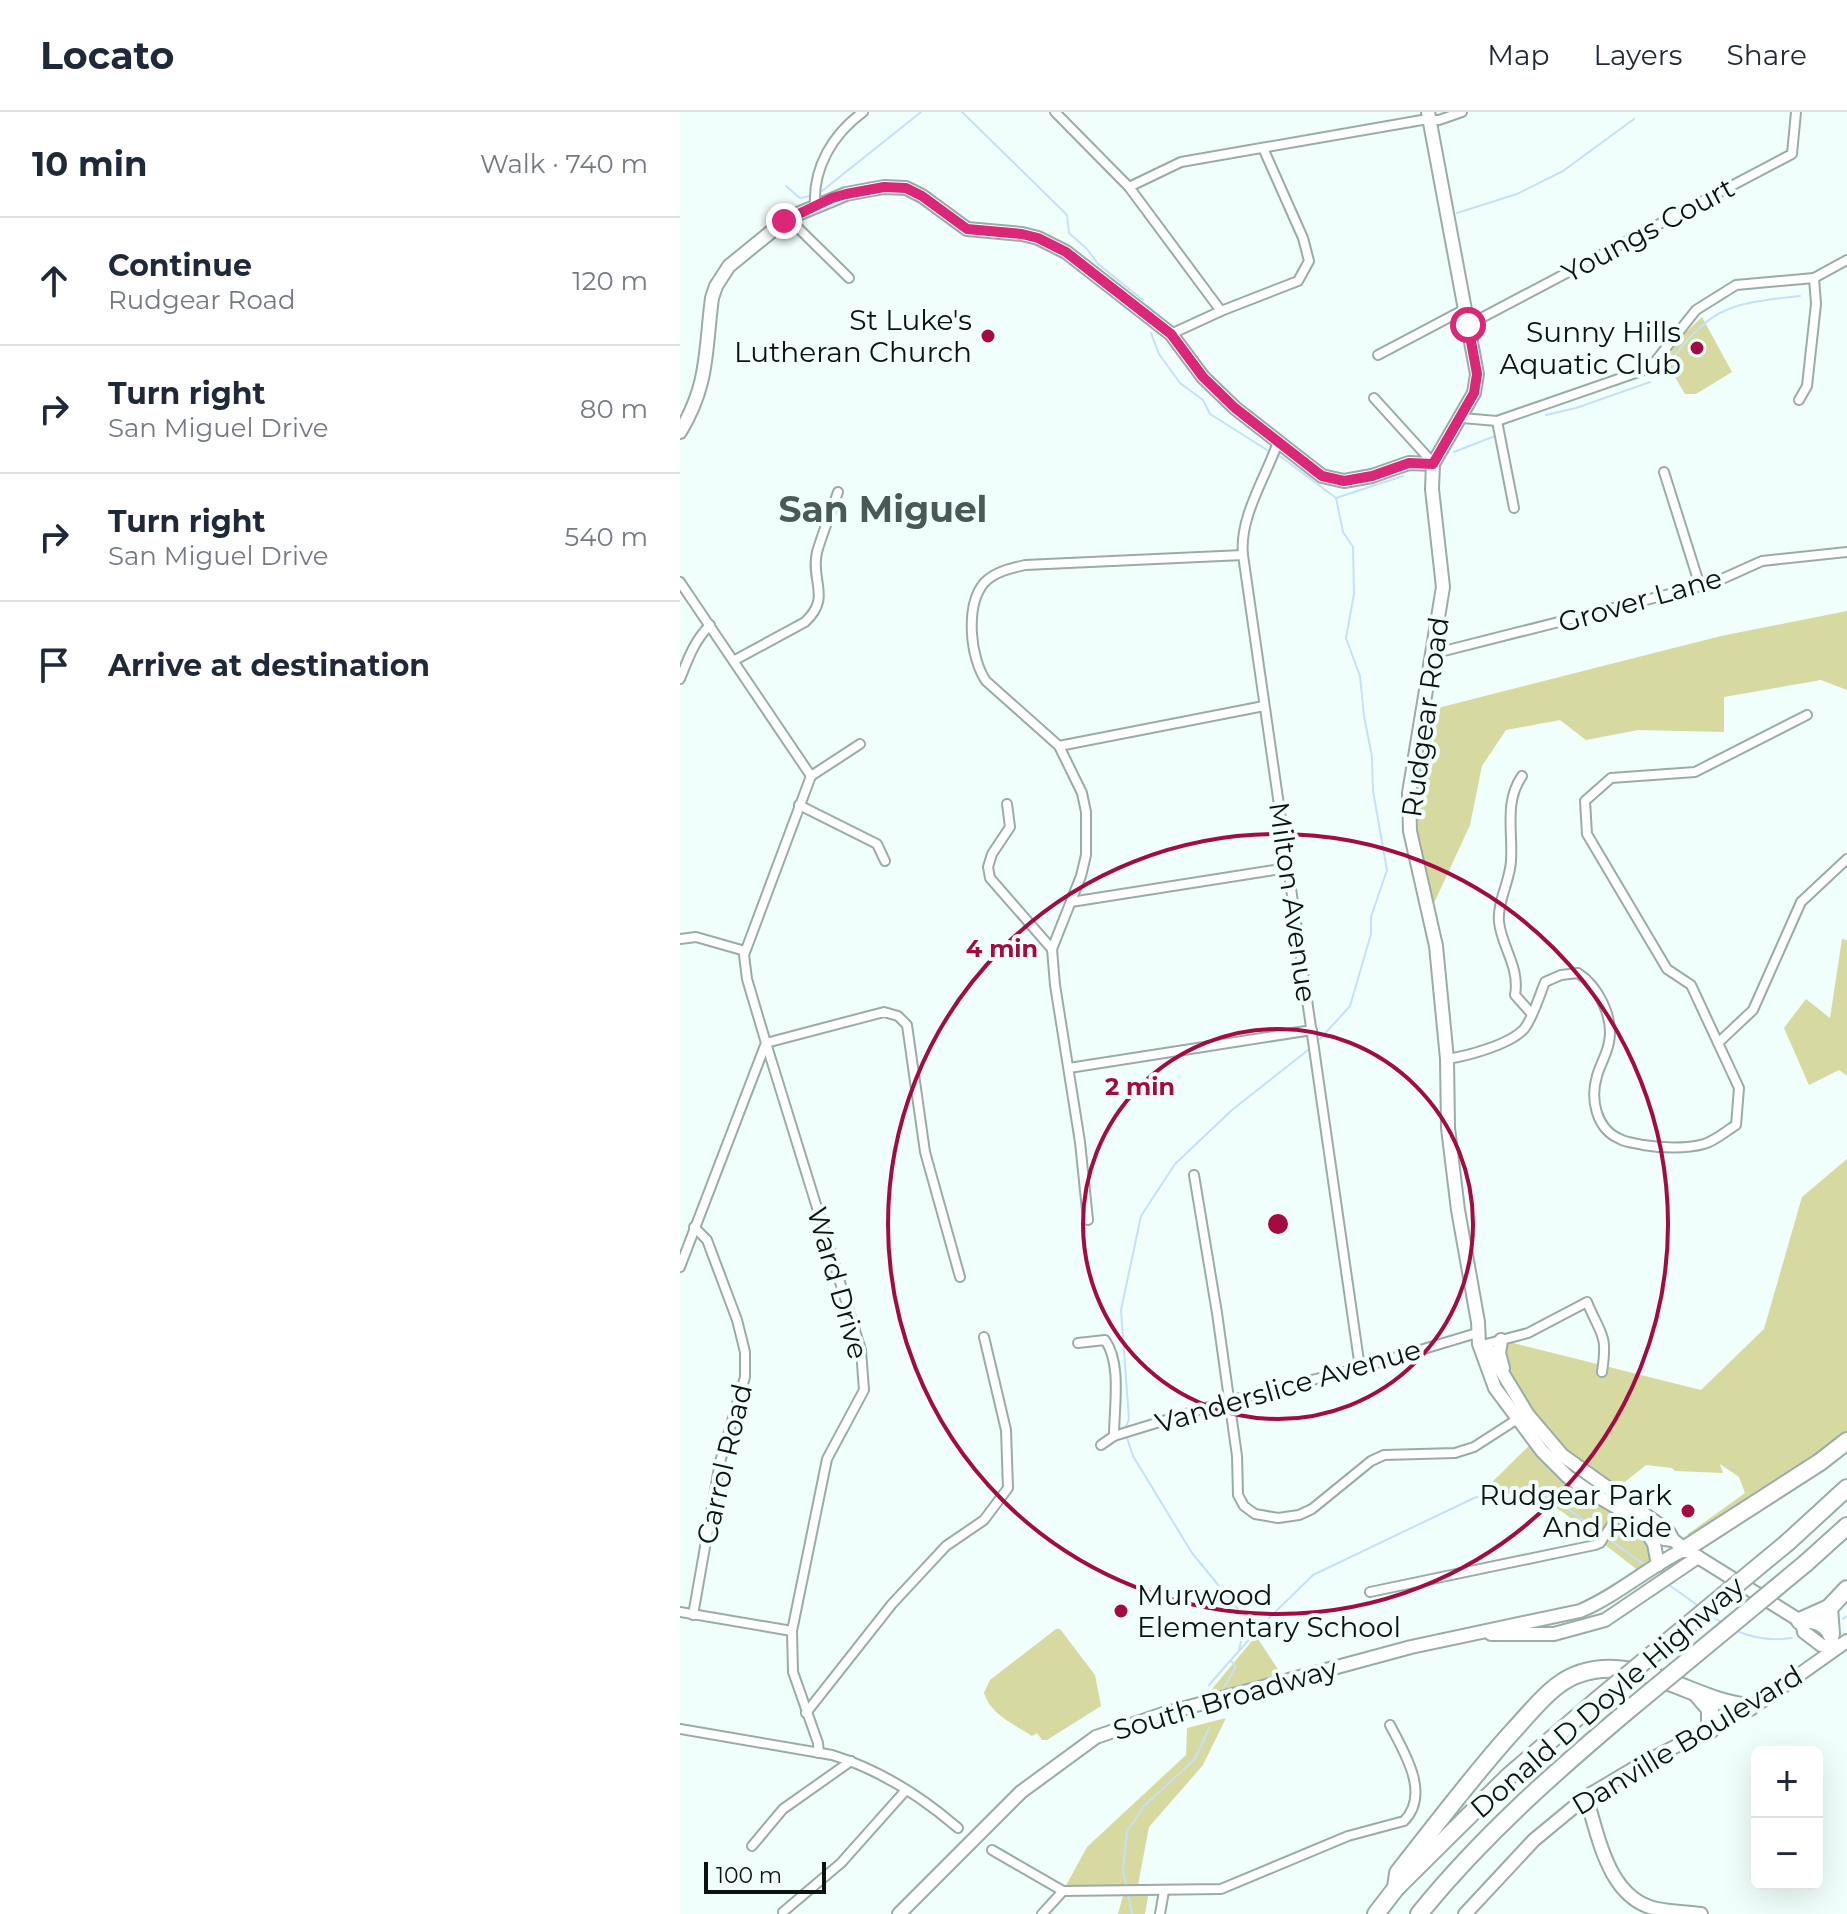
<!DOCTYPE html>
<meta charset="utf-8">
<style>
:root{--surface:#fff;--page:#f6f6f7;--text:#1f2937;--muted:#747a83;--line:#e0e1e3}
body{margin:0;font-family:Montserrat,sans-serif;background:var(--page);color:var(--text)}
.controls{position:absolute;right:24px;bottom:24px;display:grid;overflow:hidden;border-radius:12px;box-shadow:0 8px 32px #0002}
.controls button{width:72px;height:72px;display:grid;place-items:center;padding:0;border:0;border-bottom:2px solid var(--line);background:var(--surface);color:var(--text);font:40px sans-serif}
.scale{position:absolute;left:24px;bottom:20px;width:122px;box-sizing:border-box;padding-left:8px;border:4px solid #0b1210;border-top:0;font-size:22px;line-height:28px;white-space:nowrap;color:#0b1210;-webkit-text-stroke:6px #f0fffb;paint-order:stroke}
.stop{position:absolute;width:24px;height:24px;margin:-18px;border:6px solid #db2777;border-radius:50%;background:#fff}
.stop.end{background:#db2777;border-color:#fff;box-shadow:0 2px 8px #0008}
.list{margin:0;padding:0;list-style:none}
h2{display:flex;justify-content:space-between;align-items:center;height:104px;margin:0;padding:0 32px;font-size:34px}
h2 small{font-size:26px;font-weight:400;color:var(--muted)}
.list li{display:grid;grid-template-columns:52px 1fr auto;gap:24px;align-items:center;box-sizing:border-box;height:128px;padding:0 32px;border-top:2px solid var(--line)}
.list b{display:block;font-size:30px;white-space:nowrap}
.list p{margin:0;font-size:26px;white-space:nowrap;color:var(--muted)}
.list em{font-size:26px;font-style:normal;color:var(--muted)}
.icon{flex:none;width:44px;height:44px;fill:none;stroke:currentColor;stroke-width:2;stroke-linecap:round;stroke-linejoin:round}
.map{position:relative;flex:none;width:1167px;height:1802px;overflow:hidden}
header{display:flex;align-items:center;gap:48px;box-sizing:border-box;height:112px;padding:0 40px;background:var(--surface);border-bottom:2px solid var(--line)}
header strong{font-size:38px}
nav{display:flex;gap:44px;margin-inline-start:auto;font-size:28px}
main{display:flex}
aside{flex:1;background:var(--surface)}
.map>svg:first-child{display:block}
.green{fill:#d6d9a0}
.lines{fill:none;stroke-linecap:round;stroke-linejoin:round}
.stream{stroke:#c5e0f8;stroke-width:2}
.street-casing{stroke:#9aaca7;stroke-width:12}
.secondary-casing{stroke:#9aaca7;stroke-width:16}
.highway-casing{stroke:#9aaca7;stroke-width:20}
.street{stroke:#fff;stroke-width:8}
.secondary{stroke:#fff;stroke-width:12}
.highway{stroke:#fff;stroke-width:16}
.highway-bridge-casing{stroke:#9aaca7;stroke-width:20;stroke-linecap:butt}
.highway-bridge{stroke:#fff;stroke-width:16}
.route{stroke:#db2777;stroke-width:10}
.ring{fill:none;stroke:#a40b43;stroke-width:4}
.poi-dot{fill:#a40b43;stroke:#f0fffb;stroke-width:3}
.labels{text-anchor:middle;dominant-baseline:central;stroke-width:8;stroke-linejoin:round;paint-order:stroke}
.street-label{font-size:28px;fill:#0b1210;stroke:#f0fffb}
.poi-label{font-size:28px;fill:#0b1210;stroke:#f0fffb;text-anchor:end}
.district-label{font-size:36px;font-weight:bold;fill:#495955;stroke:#f0fffb}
.centre{fill:#a40b43;stroke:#f0fffb;stroke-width:4}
.ring-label{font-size:24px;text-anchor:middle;font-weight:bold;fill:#a40b43;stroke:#f0fffb;stroke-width:8;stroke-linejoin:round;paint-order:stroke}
</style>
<header>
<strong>Locato</strong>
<nav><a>Map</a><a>Layers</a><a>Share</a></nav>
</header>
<main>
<aside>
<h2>10 min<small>Walk · 740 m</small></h2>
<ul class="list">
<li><svg class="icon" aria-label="ahead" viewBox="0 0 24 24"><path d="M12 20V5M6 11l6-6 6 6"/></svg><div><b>Continue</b><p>Rudgear Road</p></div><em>120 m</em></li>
<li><svg class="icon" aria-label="right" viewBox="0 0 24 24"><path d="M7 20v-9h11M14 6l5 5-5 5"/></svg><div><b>Turn right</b><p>San Miguel Drive</p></div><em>80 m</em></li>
<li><svg class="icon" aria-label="right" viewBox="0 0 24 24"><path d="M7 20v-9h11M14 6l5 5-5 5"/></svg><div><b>Turn right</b><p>San Miguel Drive</p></div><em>540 m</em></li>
<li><svg class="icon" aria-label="arrive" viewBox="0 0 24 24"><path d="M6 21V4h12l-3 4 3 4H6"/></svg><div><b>Arrive at destination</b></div></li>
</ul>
</aside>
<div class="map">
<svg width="1167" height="1802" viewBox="0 0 1167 1802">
<rect width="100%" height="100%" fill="#f0fffb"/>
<g class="green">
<polygon points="1022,205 1052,260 1016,282 1005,282 985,248 1002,224"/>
<polygon points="1167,499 1167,578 1141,568 1044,585 1044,620 958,618 906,628 880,608 826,618 802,654 790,713 749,802 730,719 742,600 1041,524"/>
<polygon points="1162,827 1167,828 1167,964 1159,958 1129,973 1104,916 1126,887 1150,906"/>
<polygon points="1167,1047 1167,1329 1005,1437 1008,1422 1065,1381 1059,1365 1040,1352 1043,1361 995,1359 992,1356 966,1353 941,1373 939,1385 882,1343 826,1267 821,1228 1021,1278 1084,1217 1122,1085"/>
<polygon points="853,1330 862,1339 960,1409 977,1442 964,1463 884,1401 857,1384 821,1381 810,1372"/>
<path d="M376,1517H380L415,1563L421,1594L367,1628H362L357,1621L352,1624C334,1612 311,1603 304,1581L310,1568Z"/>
<polygon points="576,1524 605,1568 531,1588 532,1577"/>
<polygon points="546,1606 523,1653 469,1715 457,1778 469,1779 465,1802 438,1802 444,1780 383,1779 407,1735 506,1643 507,1616"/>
</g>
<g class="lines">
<g class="stream">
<polyline points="282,0 387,103 389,121 407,137 418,152 463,188"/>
<polyline points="106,74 120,86 130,84"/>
<polyline points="142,79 241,0"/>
<polyline points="777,101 837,82 883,59 954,7"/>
<polyline points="471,221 479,242 500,271 523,288 530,302 587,338"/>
<path d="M981,261C1030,197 1040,192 1120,184"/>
<polyline points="866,303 896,296 970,270"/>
<polyline points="774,340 815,324"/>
<polyline points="600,344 656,386 663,420 673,435 674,482 666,526 680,564 684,604 692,645 693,679 707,758 691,805 691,822 670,894 640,927"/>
<polyline points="656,386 723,364"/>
<polyline points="446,1315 449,1307 441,1198 461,1104 495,1052 552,998 628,938"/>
<polyline points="447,1326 453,1344 512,1441 558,1497"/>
<polyline points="929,1427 966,1454"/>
<polyline points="989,1473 1020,1495"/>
<polyline points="1031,1504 1043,1511"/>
<polyline points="1163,1507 1167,1504"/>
<path d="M1055,1518C1074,1527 1091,1529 1112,1526"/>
<polyline points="559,1537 564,1519"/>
<path d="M529,1573L580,1515L633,1463L794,1386C856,1364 875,1388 923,1423"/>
<polyline points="542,1579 556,1554 551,1549"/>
<polyline points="447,1775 443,1759 447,1719 464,1694 515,1647 529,1616"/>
<polyline points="448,1782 452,1802"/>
</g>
<defs>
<g id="street">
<polyline points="375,0 449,75 541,199"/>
<polyline points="449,75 501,50 742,8 759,8 782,0"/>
<path d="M135,93C133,55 153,22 183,0"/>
<polyline points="108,106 169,166"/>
<polyline points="788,213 1112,42 1116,0"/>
<polyline points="491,222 541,199 618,169 629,149 623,126 583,36"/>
<polyline points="698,243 785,197"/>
<polyline points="694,286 753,351"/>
<polyline points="1119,288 1127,274 1136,192 1134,166"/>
<polyline points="782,306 817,309 970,256 1016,198 1056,173 1134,166 1167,148"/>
<polyline points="817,309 834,396"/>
<path d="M598,330C586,365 559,405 563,443L680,1256"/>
<polyline points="984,360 1020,474"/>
<polyline points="0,470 131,664"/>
<polyline points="752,542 1033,471 1082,449 1167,440"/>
<path d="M55,548L125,510C152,485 130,469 137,440C143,420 151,400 158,380"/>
<path d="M0,567C8,547 14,529 30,513"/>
<polyline points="379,634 584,594"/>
<polyline points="131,664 180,632"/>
<path d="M842,664C824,690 833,719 831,749C830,769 817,790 819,810C822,836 840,855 835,883L851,901"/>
<polyline points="327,692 330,715 312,742 308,755 310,766 372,837"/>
<polyline points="119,693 197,732 205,749"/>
<polyline points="391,790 607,756"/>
<polyline points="0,827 16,825 65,839"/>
<polyline points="1038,931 1073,898 1121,790 1167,747"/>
<path d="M767,947C787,944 829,933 844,917C852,908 860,882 865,870L881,863L898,861C918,874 934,905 929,930C927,942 920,953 917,964C910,987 916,1017 940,1027C947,1031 956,1031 963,1033C981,1036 1006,1037 1024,1032C1035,1029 1046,1019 1056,1013L1059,976L1011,873L987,857L907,722L905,689L931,666L1015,660L1127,603"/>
<polyline points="389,956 632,918"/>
<polyline points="514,1063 537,1201 557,1344 558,1383 564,1394 575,1402 598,1406 619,1403 632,1397 691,1349 704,1343 775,1341 794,1335 839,1306"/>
<path d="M408,1108L400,1030L375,873L372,837L401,764L406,743V700L402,681L379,634L306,569C290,546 285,494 304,471C314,460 331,456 345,453L563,443"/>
<polyline points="0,1155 86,931 67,867 64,843 131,664"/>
<path d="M398,1231L425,1228C442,1252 434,1295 434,1324"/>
<path d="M806,1232L848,1221L907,1190C921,1224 928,1221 922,1260"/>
<polyline points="421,1333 434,1324 548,1289 680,1256 797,1221"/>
<polyline points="690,1480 915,1433 920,1431 944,1394"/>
<polyline points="0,1500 112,1519"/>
<polyline points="13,1503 40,1350 65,1265 65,1240 57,1208 27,1128 14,1115"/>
<polyline points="126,1601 212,1492 266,1434 304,1408 328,1376 326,1318 304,1225"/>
<path d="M0,1617L152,1643C198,1657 242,1685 278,1716"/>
<polyline points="139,1641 138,1631 113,1560 112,1519 147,1347 184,1278 181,1238 86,931 204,900 218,904 227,913 245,1040 280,1165"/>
<polyline points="72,1734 103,1697 171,1649"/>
<polyline points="312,1738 383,1779"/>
<polyline points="103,1800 161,1751 226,1678"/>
<path d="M362,1802L383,1779L541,1777L668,1724L724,1709C751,1682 724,1640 710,1613"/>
<polyline points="480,1802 484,1779"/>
</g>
<g id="secondary">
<polyline points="748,0 797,262 794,281 753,352 752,377 763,475 729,681 730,719 756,834 767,947 768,1016 778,1098 798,1210 799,1232 815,1276 862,1339 888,1365 907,1378 960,1409 984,1427 993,1428"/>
<path d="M0,320C29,272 25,239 32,186L36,174L49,154L108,106L166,82L204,75L226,76L242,84L287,117L342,122L358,126L386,140L491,222L523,265L555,296L642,364L664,369L692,364L729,351L753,352"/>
<polyline points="821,1228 819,1241 823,1256"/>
<path d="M808,1237L848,1303L882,1343L988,1419L993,1428L1005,1437L1122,1510C1142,1508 1150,1519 1155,1536"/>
<polyline points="964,1415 974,1432 978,1453"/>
<polyline points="1122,1510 1124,1520 1141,1533 1155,1536"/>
<polyline points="811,1522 874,1522 925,1508 1018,1445"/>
<path d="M906,1685C919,1725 928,1787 977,1797C991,1800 1007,1800 1021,1802"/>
<path d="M219,1802L341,1680L416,1625L483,1602L731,1535L900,1499C938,1483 968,1455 1005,1437"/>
<polyline points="785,1802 854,1728 906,1685 960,1653 1082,1589 1167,1529"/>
</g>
<g id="highway">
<polyline points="1108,1430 1167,1376"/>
<polyline points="1005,1437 1140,1350 1167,1329"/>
<polyline points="1126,1451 1167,1414"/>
<polyline points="1149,1496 1151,1522"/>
<polyline points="1120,1509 1149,1496 1167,1477"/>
<polyline points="1018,1583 1030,1597 1030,1618"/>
<path d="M716,1776L718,1761C756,1713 793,1663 834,1618C848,1603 861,1586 877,1574C894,1561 915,1556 935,1557C983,1559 1023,1591 1070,1595"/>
<polyline points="696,1802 716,1776 829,1664 915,1590"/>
<path d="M739,1802C802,1724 876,1659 952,1595"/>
</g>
</defs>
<use href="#street" class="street-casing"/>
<use href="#secondary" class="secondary-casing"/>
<use href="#highway" class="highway-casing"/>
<use href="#street" class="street"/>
<use href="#secondary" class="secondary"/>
<use href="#highway" class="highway"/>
<defs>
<g id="highway-bridge">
<polyline points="915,1590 1108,1430"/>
<polyline points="952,1595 1126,1451"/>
</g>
</defs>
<use href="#highway-bridge" class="highway-bridge-casing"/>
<use href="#highway-bridge" class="highway-bridge"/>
</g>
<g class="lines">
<polyline class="route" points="104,109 152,86 166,82 204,75 226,76 242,84 287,117 342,122 358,126 386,140 491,222 523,265 555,296 642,364 664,369 692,364 729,351 753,352 794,281 797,262 788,213"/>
</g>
<g class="ring">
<circle cx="598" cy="1112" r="195"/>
<circle cx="598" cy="1112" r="390"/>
</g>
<g class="poi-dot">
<circle cx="308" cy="224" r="8"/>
<circle cx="1017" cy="236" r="8"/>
<circle cx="1008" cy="1399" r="8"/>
<circle cx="441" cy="1499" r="8"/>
</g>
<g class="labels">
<g class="street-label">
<text transform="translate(968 118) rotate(-28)">Youngs Court</text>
<text transform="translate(960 488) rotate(-16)">Grover Lane</text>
<text transform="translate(745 605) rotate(-82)">Rudgear Road</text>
<text transform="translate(613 790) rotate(82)">Milton Avenue</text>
<text transform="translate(158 1171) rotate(74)">Ward Drive</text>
<text transform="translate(608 1274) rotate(-16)">Vanderslice Avenue</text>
<text transform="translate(44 1352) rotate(-77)">Carrol Road</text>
<text transform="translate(927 1585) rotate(-41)">Donald D Doyle Highway</text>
<text transform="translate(545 1587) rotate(-16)">South Broadway</text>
<text transform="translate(1007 1628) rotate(-31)">Danville Boulevard</text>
</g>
<g class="poi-label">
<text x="292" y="208">St Luke's<tspan x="292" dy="32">Lutheran Church</tspan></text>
<text x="1001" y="220">Sunny Hills<tspan x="1001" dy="32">Aquatic Club</tspan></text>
<text x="992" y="1383">Rudgear Park<tspan x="992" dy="32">And Ride</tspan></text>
<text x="457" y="1483" text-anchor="start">Murwood<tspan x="457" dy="32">Elementary School</tspan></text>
</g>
<g class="district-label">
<text x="203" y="397">San Miguel</text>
</g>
</g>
<circle cx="598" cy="1112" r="12" class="centre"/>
<g class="ring-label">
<text x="322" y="845">4 min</text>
<text x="460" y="983">2 min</text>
</g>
</svg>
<div class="controls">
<button>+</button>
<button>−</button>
</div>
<div class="scale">100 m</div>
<div class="stop" style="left:788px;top:213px"></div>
<div class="stop end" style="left:104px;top:109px"></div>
</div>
</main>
